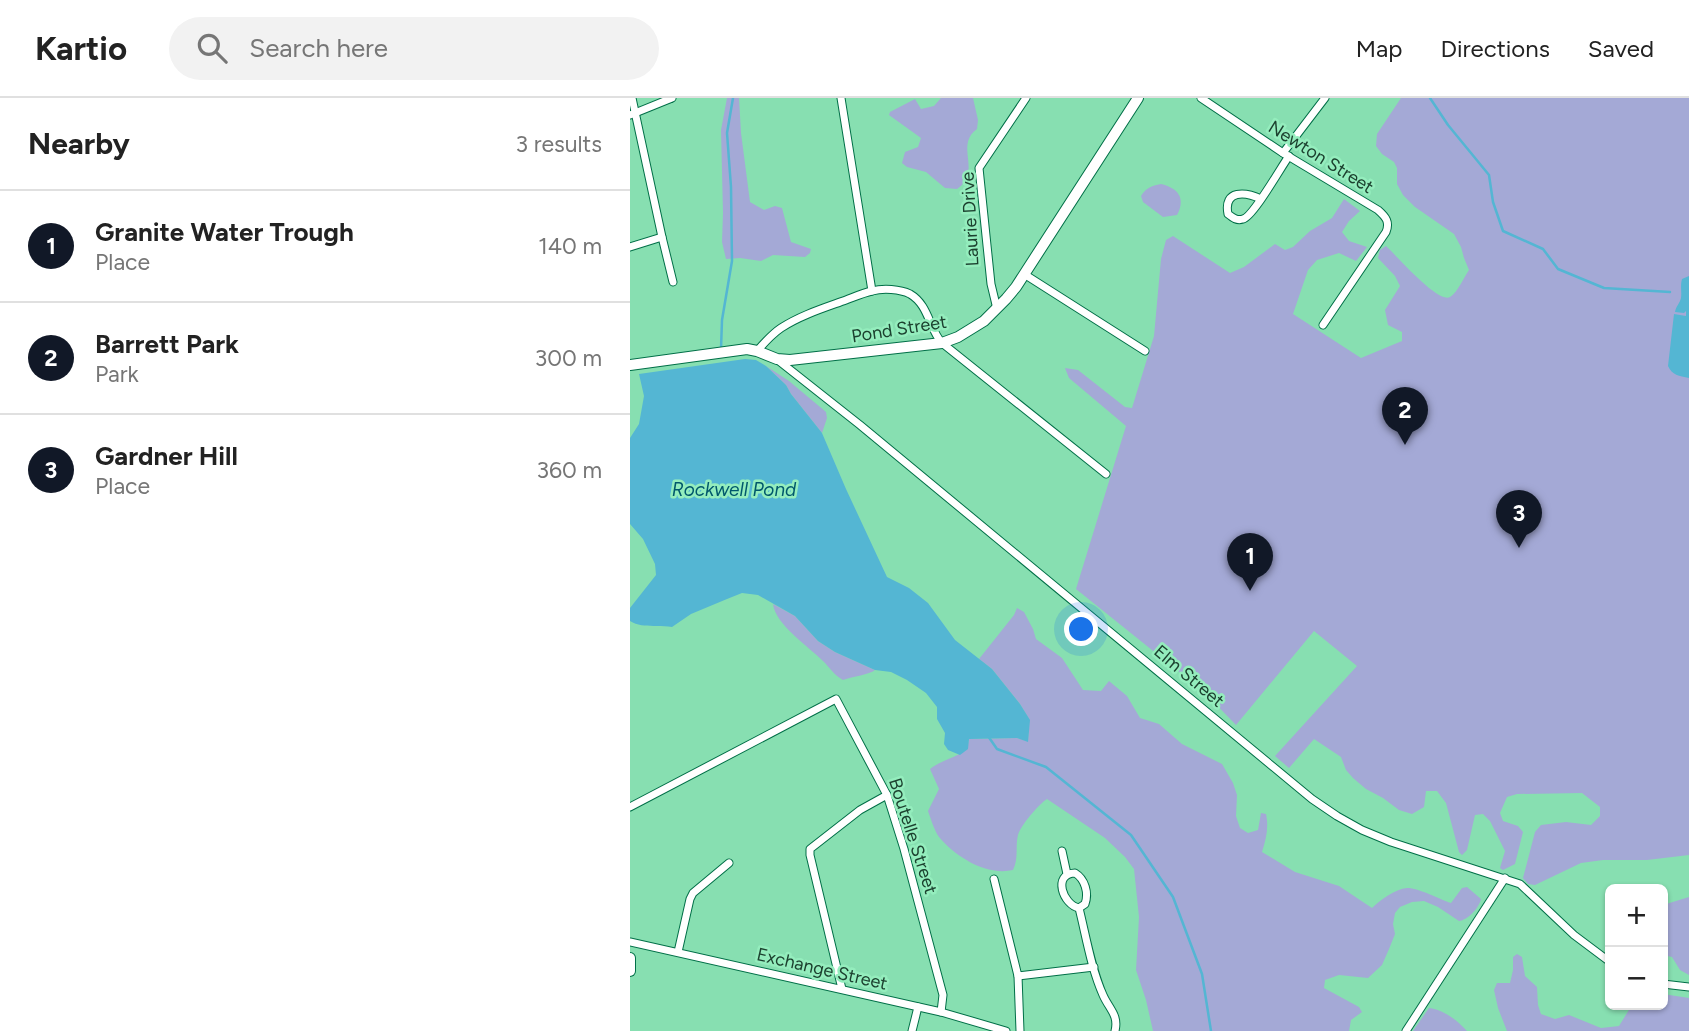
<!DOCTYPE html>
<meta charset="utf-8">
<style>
:root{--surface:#fff;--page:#f2f2f2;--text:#222;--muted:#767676;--line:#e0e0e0;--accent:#111827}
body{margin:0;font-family:Figtree,sans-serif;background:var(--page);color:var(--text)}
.controls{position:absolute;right:21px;bottom:21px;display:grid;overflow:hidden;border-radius:10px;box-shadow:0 2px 5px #0004}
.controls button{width:63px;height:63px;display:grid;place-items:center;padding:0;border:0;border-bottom:2px solid var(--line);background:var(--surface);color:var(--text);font:35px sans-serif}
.you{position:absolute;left:452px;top:532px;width:24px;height:24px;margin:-18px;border:5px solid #fff;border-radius:50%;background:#1a73e8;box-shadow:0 0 0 10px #1a73e833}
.badge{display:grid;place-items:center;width:46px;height:46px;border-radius:50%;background:var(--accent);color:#fff;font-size:23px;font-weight:700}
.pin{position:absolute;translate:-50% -58px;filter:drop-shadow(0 2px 4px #0008)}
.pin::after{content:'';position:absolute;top:37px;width:24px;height:21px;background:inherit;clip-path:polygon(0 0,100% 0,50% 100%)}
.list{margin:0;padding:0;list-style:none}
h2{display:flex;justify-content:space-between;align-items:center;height:91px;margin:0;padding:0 28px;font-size:30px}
h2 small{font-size:23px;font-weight:400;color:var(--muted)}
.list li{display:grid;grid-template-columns:46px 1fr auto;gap:21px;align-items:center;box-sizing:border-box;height:112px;padding:0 28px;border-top:2px solid var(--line)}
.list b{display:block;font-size:26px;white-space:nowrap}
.list p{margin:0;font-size:23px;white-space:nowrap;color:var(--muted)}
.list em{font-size:23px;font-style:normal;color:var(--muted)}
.icon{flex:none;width:38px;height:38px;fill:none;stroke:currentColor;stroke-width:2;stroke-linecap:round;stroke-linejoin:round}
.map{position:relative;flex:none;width:1059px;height:933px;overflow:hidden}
header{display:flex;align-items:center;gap:42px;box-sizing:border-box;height:98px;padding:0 35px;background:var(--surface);border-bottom:2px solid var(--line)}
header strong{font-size:33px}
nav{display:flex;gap:38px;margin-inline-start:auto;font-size:24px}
.search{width:490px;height:63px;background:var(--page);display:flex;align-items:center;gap:18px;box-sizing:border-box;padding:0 24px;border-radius:38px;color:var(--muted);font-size:26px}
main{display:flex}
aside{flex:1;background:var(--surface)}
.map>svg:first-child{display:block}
.green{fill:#a4a9d6}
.water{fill:#54b6d3}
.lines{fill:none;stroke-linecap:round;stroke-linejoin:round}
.stream{stroke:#54b6d3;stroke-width:2.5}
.street-casing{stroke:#006f47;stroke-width:9}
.secondary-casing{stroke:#006f47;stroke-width:12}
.street{stroke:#fff;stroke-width:7}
.secondary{stroke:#fff;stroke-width:10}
.labels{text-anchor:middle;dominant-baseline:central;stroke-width:5;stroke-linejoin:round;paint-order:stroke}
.street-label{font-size:18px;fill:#1c412f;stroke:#94edbd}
.water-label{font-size:19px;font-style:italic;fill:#00586c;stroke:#94edbd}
</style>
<header>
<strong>Kartio</strong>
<div class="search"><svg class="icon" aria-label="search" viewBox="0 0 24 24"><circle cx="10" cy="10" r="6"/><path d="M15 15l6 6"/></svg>Search here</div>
<nav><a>Map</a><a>Directions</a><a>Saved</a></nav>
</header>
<main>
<aside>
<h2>Nearby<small>3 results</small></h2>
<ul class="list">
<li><span class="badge">1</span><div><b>Granite Water Trough</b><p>Place</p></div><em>140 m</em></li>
<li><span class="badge">2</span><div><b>Barrett Park</b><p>Park</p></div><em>300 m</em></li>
<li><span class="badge">3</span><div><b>Gardner Hill</b><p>Place</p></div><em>360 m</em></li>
</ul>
</aside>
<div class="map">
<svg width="1059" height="933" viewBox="0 0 1059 933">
<rect width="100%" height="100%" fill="#87dfb1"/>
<g class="green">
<polygon points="97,0 109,0 111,35 120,104 134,112 145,108 152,110 161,144 181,151 180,155 175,159 143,157 131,163 110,160 96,161 92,144 93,115 91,32"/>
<path d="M311,0H343L348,22L347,31C327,45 346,67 335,83C333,86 330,89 327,91L315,90L296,74L277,69L272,65L275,54L288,49L291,40L259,17L260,14L285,1L291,11L304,8Z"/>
<path d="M771,0H1059V757L1017,762H973L951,765L905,787L898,786L893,780L905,734L911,727L936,724L961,727L970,718V709L952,695L887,696L877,699L870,715L873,723L888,728L893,734L885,766L873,772L870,770L875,753L860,723L853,716L845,717L837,752L832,757L829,754L816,705L807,693H796L794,709L782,716L769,712L753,700L736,691L723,680L716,672L711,659L684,641L659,670L645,658L727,568L684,533L606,627L573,593L446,491L496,328L439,280L435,270L448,272L495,309L502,310L524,238L531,161L536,142L543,138L600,175L614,169L645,146L655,152L663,149L680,133L702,120L714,101L730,113L719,123L712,134L719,143L737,149L726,163L709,155L687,162L678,172L663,216L731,260L772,243V234L758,227L755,212L770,188L765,178L748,160L750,152L756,148C766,157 808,206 820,199C828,194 834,179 839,172L834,160L831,149L824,136L785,109L773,97L767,86V70L764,64L752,56L746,48L747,36Z"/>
<path d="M531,86C548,90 556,100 547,117L533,119L513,104L511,98C516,90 521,88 531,86Z"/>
<polygon points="136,268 159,283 196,314 197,320 192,335 161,296 156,287"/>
<path d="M143,506L165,518L188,543L205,554L245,572C239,577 223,578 213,582C204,577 200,570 193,563C179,549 145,526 143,506Z"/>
<path d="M387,510L394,514L403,531L406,541L432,560L453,592L471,593L479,583L497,598L510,620L529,626L552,646L592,666L603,685L607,697L606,718L610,730L618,735L628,732L631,715L636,716C639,730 636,741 632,754L665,774L709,788L742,810C750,802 765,791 777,790C789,790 809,801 821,805L832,790L837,789L851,801C849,810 838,822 829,823L808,809L794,803L782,804L770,809L765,815L763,826L765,836L759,851L752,867L738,880L709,877L695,882L694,890L729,909L732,914L721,922L719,933H523L516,902L506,872L509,819L504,771L495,759L475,740L417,701C408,707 391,727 388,737C385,749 389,760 383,772C356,778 326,759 309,739C304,732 301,721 298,713L309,691L300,671C311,662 326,660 337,651L339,641L387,640L398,643L399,621L390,606L362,571L349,561L384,517Z"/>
<polygon points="1059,799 1059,877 1050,872 1042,859 1033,857 1033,807"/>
<polygon points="887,856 892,859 895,878 907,889 908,907 911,916 925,921 939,917 971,930 989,928 1002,907 1033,907 1033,896 1059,900 1059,933 877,933 868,910 864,892 867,885 880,885 883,872 883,859"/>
<path d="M799,910C814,912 827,922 837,933H783Z"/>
</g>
<g class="water">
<path d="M1059,178V280C1049,278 1042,277 1038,268L1044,216L1056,218V213L1054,215L1045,214C1046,208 1050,205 1051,200C1052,194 1050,188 1052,181Z"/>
<path d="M115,261L126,262L136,268L156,287L161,296L192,335L216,391L257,479L279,490L298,505L325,542L362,571L390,606L400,622L398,644L387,640L339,641L338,651L330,657L318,652L314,646L315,635L307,621V609L296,595L277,582L261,574L245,572L205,554L188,543L165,518L128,497L112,495L97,501L61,516L42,529C27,526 13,531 0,523V510L26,477L25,466L13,441L0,426V340L9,326L14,298L9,276Z"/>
</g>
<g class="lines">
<g class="stream">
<polyline points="800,0 818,27 859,77 863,104 873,133 913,151 928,171 974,190 1040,194"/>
<polyline points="91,251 92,222 102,163 101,89 97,35 103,0"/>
<polyline points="358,638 367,651 416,669 501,737 543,799 572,876 581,933"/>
</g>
<defs>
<g id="street">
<polyline points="2,0 32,139 43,184"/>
<polyline points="211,0 242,193"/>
<path d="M571,0L653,55L748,112C756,119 760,124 756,134L693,227"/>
<polyline points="0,17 42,0"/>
<polyline points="653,55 695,0"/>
<path d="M631,101C616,94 593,91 598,116C603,120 607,123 613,121C623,119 651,69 659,58"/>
<polyline points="0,149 32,139"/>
<polyline points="394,176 515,253"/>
<polyline points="367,211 361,186 349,70 396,0"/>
<path d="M127,253C134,245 142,236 151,230C171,217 194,210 216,202C224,199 233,195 242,193C253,190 270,191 280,196C299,207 299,231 312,245L476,376"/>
<polyline points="149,263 230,327 682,701 707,718 732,732 761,744 890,786 944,837 980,864"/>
<polyline points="0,709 206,601 257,697 274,751 313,897 311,914"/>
<polyline points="432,753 437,776"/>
<path d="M445,775C455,781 459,795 455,806L449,810C433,807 422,776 445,775Z"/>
<polyline points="364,781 388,878 464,869"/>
<path d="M449,810C456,838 461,870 473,897C479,911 489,917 485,933"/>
<polyline points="0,844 311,914 376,933"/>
<polyline points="48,854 60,801 63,795 99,765"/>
<polyline points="388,878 390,933"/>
<polyline points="1033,886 1059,889"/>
<polyline points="212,891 180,757 180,751 230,712 257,697"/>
<polyline points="282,933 288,909"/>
<polyline points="776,933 875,780"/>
</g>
<g id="secondary">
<polyline points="0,267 117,251 127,253 147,261 160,262 312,245 328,239 354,223 376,201 386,189 508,0"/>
<polyline points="0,860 0,873"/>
</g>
</defs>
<use href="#street" class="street-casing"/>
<use href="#secondary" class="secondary-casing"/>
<use href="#street" class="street"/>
<use href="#secondary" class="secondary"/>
</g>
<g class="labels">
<g class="street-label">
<text transform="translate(691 59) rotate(32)">Newton Street</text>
<text transform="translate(340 121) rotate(-93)">Laurie Drive</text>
<text transform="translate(269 231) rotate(-9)">Pond Street</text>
<text transform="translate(559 578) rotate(40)">Elm Street</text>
<text transform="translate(283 738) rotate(72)">Boutelle Street</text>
<text transform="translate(192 871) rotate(13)">Exchange Street</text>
</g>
<g class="water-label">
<text x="104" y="391">Rockwell Pond</text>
</g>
</g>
</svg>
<div class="controls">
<button>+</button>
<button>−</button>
</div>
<div class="you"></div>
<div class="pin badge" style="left:620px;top:493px">1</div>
<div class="pin badge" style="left:775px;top:347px">2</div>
<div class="pin badge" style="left:889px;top:450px">3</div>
</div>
</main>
